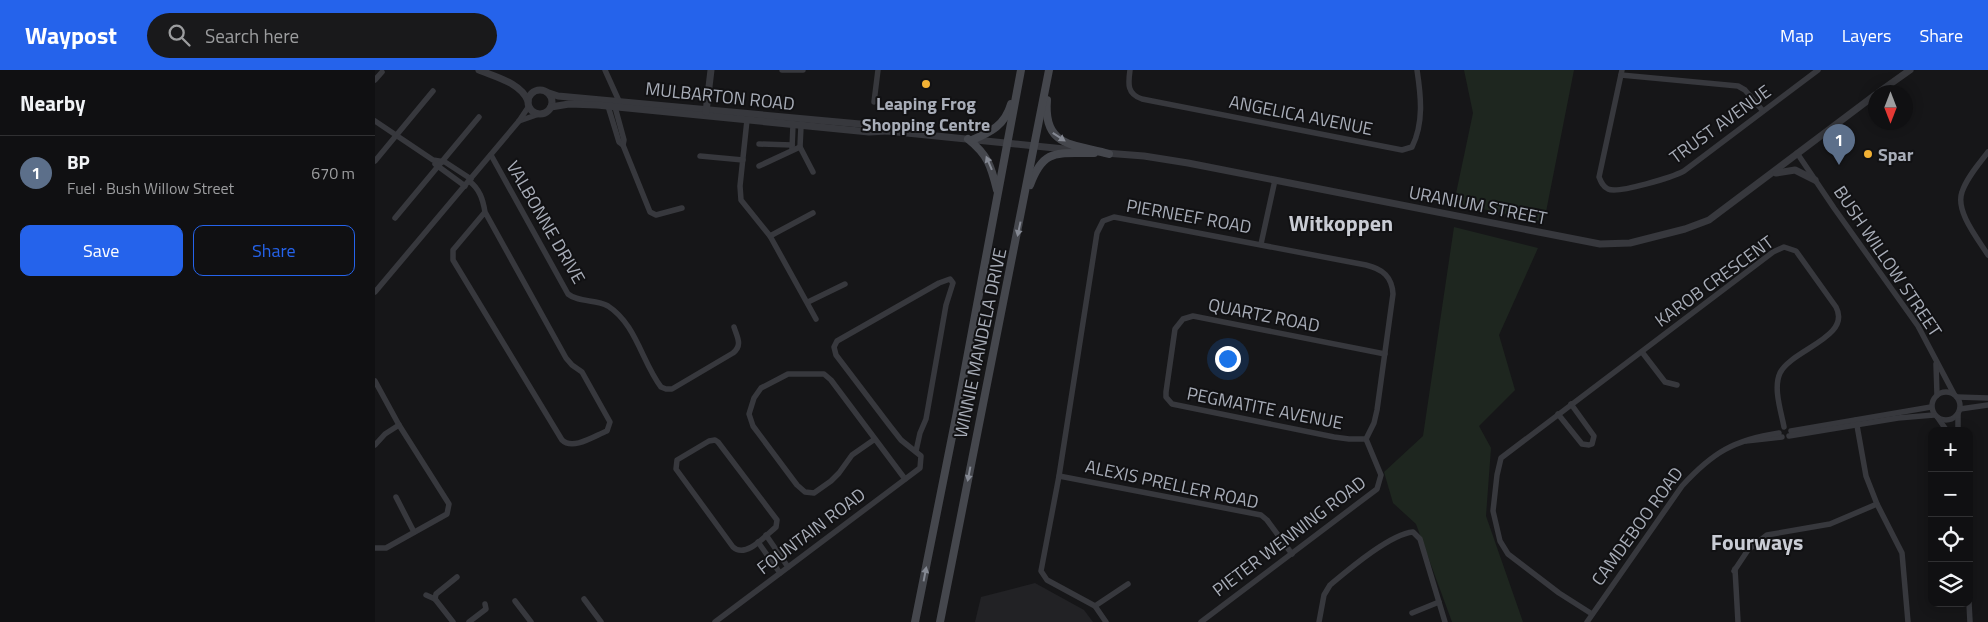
<!DOCTYPE html>
<meta charset="utf-8">
<style>
:root{--surface:#101012;--page:#19191b;--text:#f1f3f6;--muted:#9c9d9f;--line:#303032;--accent:#2563eb}
body{margin:0;font-family:"Titillium Web",sans-serif;background:var(--page);color:var(--text)}
.controls{position:absolute;right:15px;bottom:15px;display:grid;overflow:hidden;border-radius:10px;box-shadow:0 2px 12px #0003}
.controls button{width:45px;height:45px;display:grid;place-items:center;padding:0;border:0;border-bottom:1px solid var(--line);background:var(--surface);color:var(--text);font:25px sans-serif}
.compass{position:absolute;left:1493px;top:15px;width:45px;height:45px;border-radius:50%;background:var(--surface);box-shadow:0 2px 12px #0003;rotate:180deg}
.you{position:absolute;left:852px;top:288px;width:18px;height:18px;margin:-12px;border:4px solid #fff;border-radius:50%;background:#1a73e8;box-shadow:0 0 0 8px #1a73e833}
.badge{display:grid;place-items:center;width:32px;height:32px;border-radius:50%;background:var(--accent);color:#fff;font-size:16px;font-weight:700}
.pin{position:absolute;translate:-50% -41px;filter:drop-shadow(0 1px 2px #0008)}
.pin::after{content:'';position:absolute;top:26px;width:18px;height:15px;background:inherit;clip-path:polygon(0 0,100% 0,50% 100%)}
.list{margin:0;padding:0;list-style:none}
h2{display:flex;justify-content:space-between;align-items:center;height:65px;margin:0;padding:0 20px;font-size:21px}
h2 small{font-size:16px;font-weight:400;color:var(--muted)}
.list li{display:grid;grid-template-columns:32px 1fr auto;gap:15px;align-items:center;box-sizing:border-box;height:75px;padding:0 20px;border-top:1px solid var(--line)}
.list b{display:block;font-size:19px;white-space:nowrap}
.list p{margin:0;font-size:16px;white-space:nowrap;color:var(--muted)}
.list em{font-size:16px;font-style:normal;color:var(--muted)}
.actions{display:flex;gap:10px;padding:15px 20px}
.actions a{flex:1;padding:11px 0;border:1px solid var(--accent);border-radius:10px;text-align:center;font-size:18px;color:var(--accent)}
.actions .main{background:var(--accent);color:#fff}
.icon{flex:none;width:28px;height:28px;fill:none;stroke:currentColor;stroke-width:2;stroke-linecap:round;stroke-linejoin:round}
.map{position:relative;flex:none;width:1613px;height:552px;overflow:hidden}
header{display:flex;align-items:center;gap:30px;box-sizing:border-box;height:70px;padding:0 25px;background:var(--accent);color:#fff}
header strong{font-size:24px}
nav{display:flex;gap:28px;margin-inline-start:auto;font-size:18px}
.search{width:350px;height:45px;background:var(--page);display:flex;align-items:center;gap:12px;box-sizing:border-box;padding:0 18px;border-radius:28px;color:var(--muted);font-size:19px}
main{display:flex}
aside{flex:1;background:var(--surface)}
.map>svg:first-child{display:block}
.built{fill:#222225}
.green{fill:#1e261f}
.lines{fill:none;stroke-linecap:round;stroke-linejoin:round}
.minor{stroke:#37383d;stroke-width:5.5}
.tertiary{stroke:#37383d;stroke-width:7}
.secondary{stroke:#45474d;stroke-width:8}
.oneway{fill:#858993}
.poi-dot{fill:#f2b134;stroke:#111113;stroke-width:2}
.labels{text-anchor:middle;dominant-baseline:central;stroke-width:4;stroke-linejoin:round;paint-order:stroke}
.street-label{font-size:18px;fill:#a8adb8;stroke:#111113}
.poi-label{font-size:18px;font-weight:bold;fill:#a8adb8;stroke:#111113}
.district-label{font-size:22px;font-weight:bold;fill:#c9ccd4;stroke:#111113}
</style>
<header>
<strong>Waypost</strong>
<div class="search"><svg class="icon" aria-label="search" viewBox="0 0 24 24"><circle cx="10" cy="10" r="6"/><path d="M15 15l6 6"/></svg>Search here</div>
<nav><a>Map</a><a>Layers</a><a>Share</a></nav>
</header>
<main>
<aside>
<h2>Nearby<small></small></h2>
<ul class="list">
<li><span class="badge" style="background:#5c6f8a">1</span><div><b>BP</b><p>Fuel · Bush Willow Street</p></div><em>670 m</em></li>
</ul>
<div class="actions"><a class="main">Save</a><a>Share</a></div>
</aside>
<div class="map">
<svg width="1613" height="552" viewBox="0 0 1613 552">
<rect width="100%" height="100%" fill="#161618"/>
<polygon class="built" points="660,513 709,540 718,552 600,552 606,527"/>
<g class="green">
<polygon points="1089,0 1199,0 1169,152 1079,133 1098,43"/>
<polygon points="1079,157 1163,178 1124,265 1140,320 1104,356 1116,378 1111,446 1148,552 1077,552 1041,454 1018,433 1009,402 1048,366"/>
</g>
<g class="lines">
<g class="minor">
<polyline points="230,0 244,31 244,35"/>
<polyline points="407,0 428,0"/>
<path d="M755,0C753,14 752,24 767,29L1027,80L1037,77C1049,53 1046,26 1042,0"/>
<path d="M1247,0L1224,107C1226,112 1228,117 1233,119C1243,124 1298,107 1309,101L1443,0"/>
<polyline points="1246,5 1363,16 1370,20 1388,41"/>
<polyline points="0,10 7,2"/>
<polyline points="499,32 503,0"/>
<polyline points="233,36 244,72 248,75"/>
<polyline points="240,37 249,70 248,75 275,142 281,145 307,138"/>
<polyline points="372,50 365,116 366,130 395,166 441,249"/>
<polyline points="0,51 58,90 70,92 96,109"/>
<polyline points="144,51 164,44"/>
<polyline points="426,56 425,77 438,102"/>
<polyline points="384,74 417,75"/>
<polyline points="417,78 418,55"/>
<path d="M1613,82C1604,94 1592,107 1587,122C1580,141 1603,169 1613,185"/>
<polyline points="1422,83 1459,138 1543,256 1579,324"/>
<path d="M116,85L193,224C204,233 221,229 233,236C261,254 267,292 286,317L291,319H297L358,283C368,275 362,267 359,257"/>
<polyline points="325,86 368,90"/>
<polyline points="0,91 58,21"/>
<polyline points="60,94 90,116"/>
<polyline points="384,96 425,77"/>
<path d="M94,111C105,119 108,130 110,142L191,288L197,295L207,302L235,352L232,361C221,365 198,381 187,370L78,190V180L110,142"/>
<polyline points="20,148 104,47"/>
<polyline points="395,166 438,143"/>
<polyline points="886,174 900,110"/>
<polyline points="0,222 144,51 154,36"/>
<polyline points="433,232 470,214"/>
<polyline points="1267,282 1290,312 1302,315"/>
<polyline points="1561,294 1562,325"/>
<polyline points="0,311 24,355 74,434 72,444 11,478 0,478"/>
<circle cx="1571" cy="336" r="14"/>
<polyline points="1582,327 1613,328"/>
<polyline points="1585,339 1613,335"/>
<polyline points="1183,344 1207,374 1214,375 1217,374 1219,366 1196,334"/>
<polyline points="1583,344 1583,361"/>
<polyline points="1563,348 1572,361"/>
<polyline points="1481,350 1491,406 1502,434 1527,483 1533,552"/>
<polyline points="1416,361 1556,337"/>
<polyline points="1414,366 1523,348 1559,345"/>
<polyline points="500,369 477,385 464,403 456,411 439,423 430,422 422,415 378,356 374,344 379,328 386,318 413,304 449,304 456,310 530,409"/>
<polyline points="991,369 974,369 959,367 797,334 791,327 791,322 800,259 808,249 818,246 1010,284"/>
<path d="M340,370L343,372L402,450L401,457C391,465 371,489 358,477L301,399L302,390L334,371Z"/>
<polyline points="1371,371 1407,367"/>
<polyline points="0,375 10,364 24,355"/>
<polyline points="684,406 886,445 892,450 917,484"/>
<polyline points="21,427 39,462"/>
<polyline points="391,465 413,497"/>
<polyline points="383,472 405,503"/>
<polyline points="1360,499 1363,552"/>
<polyline points="1359,501 1373,480 1392,465 1455,454 1502,434"/>
<polyline points="51,525 60,529 78,552"/>
<polyline points="60,529 61,524 82,507"/>
<polyline points="209,529 226,552"/>
<polyline points="140,531 156,552"/>
<polyline points="1594,533 1595,552"/>
<polyline points="720,536 753,514"/>
<polyline points="1037,543 1064,532"/>
<path d="M1217,544L1184,523L1133,484L1125,471L1118,441L1122,405L1126,388L1398,182L1409,177L1421,181L1461,237C1477,267 1416,280 1405,303C1398,318 1406,341 1409,357"/>
<polyline points="94,552 111,539 110,534"/>
<polyline points="340,552 545,398 546,386 526,370 515,356 461,285 459,277 462,271 564,213 575,209 578,213 571,235 551,349 545,363 541,381"/>
<path d="M731,552L720,536L672,510L666,501L684,406L722,163L728,151L739,147L991,195C1008,199 1017,207 1018,224L1002,340L999,353L991,369"/>
<polyline points="826,552 1002,419 1006,405 991,369"/>
<path d="M944,552L949,525L955,515C973,500 1015,464 1038,462L1045,469L1070,552"/>
<path d="M1212,552L1307,416C1338,382 1359,370 1404,363"/>
</g>
<g class="tertiary">
<path d="M104,0C121,7 146,13 153,31"/>
<circle cx="165" cy="32" r="12"/>
<polyline points="1504,22 1535,0"/>
<polyline points="174,23 183,26 485,54 503,57 512,61 699,80"/>
<polyline points="176,37 194,34 222,35 494,62 512,61"/>
<polyline points="331,42 336,0"/>
<polyline points="730,83 769,86 813,93 1225,174 1255,173 1310,159 1334,150 1500,25"/>
<polyline points="1401,103 1420,100 1440,110"/>
</g>
<g class="secondary">
<path d="M672,30C668,77 698,74 734,84"/>
<path d="M593,69C613,85 616,96 622,120"/>
<path d="M597,70C616,62 630,55 636,34"/>
<path d="M655,115C669,77 683,84 719,83"/>
<polyline points="540,552 581,347 646,0"/>
<polyline points="565,552 674,0"/>
</g>
</g>
<defs><path id="oneway-solid" d="M-6-.8H1V-3.2L6.5 0L1 3.2V.8H-6Z" transform="scale(1.25)"/></defs>
<g class="oneway">
<use href="#oneway-solid" transform="translate(684 67) rotate(33)"/>
<use href="#oneway-solid" transform="translate(614 93) rotate(-113)"/>
<use href="#oneway-solid" transform="translate(644 159) rotate(102)"/>
<use href="#oneway-solid" transform="translate(594 404) rotate(101)"/>
<use href="#oneway-solid" transform="translate(550 504) rotate(-79)"/>
</g>
<g class="poi-dot">
<circle cx="551" cy="14" r="5"/>
<circle cx="1493" cy="84" r="5"/>
</g>
<g class="labels">
<g class="street-label">
<text transform="translate(345 26) rotate(6)">MULBARTON ROAD</text>
<text transform="translate(926 45) rotate(11)">ANGELICA AVENUE</text>
<text transform="translate(1345 54) rotate(-36)">TRUST AVENUE</text>
<text transform="translate(1103 135) rotate(11)">URANIUM STREET</text>
<text transform="translate(814 146) rotate(10)">PIERNEEF ROAD</text>
<text transform="translate(171 152) rotate(60)">VALBONNE DRIVE</text>
<text transform="translate(1513 191) rotate(56)">BUSH WILLOW STREET</text>
<text transform="translate(1339 211) rotate(-36)">KAROB CRESCENT</text>
<text transform="translate(889 245) rotate(11)">QUARTZ ROAD</text>
<text transform="translate(605 273) rotate(-78)">WINNIE MANDELA DRIVE</text>
<text transform="translate(890 338) rotate(11)">PEGMATITE AVENUE</text>
<text transform="translate(797 414) rotate(12)">ALEXIS PRELLER ROAD</text>
<text transform="translate(1262 456) rotate(-54)">CAMDEBOO ROAD</text>
<text transform="translate(436 461) rotate(-37)">FOUNTAIN ROAD</text>
<text transform="translate(914 466) rotate(-37)">PIETER WENNING ROAD</text>
</g>
<g class="poi-label">
<text x="551" y="33">Leaping Frog<tspan x="551" dy="21">Shopping Centre</tspan></text>
<text x="1503" y="84" text-anchor="start">Spar</text>
</g>
<g class="district-label">
<text x="966" y="153">Witkoppen</text>
<text x="1382" y="472">Fourways</text>
</g>
</g>
</svg>
<div class="controls">
<button>+</button>
<button>−</button>
<button><svg class="icon" aria-label="locate" viewBox="0 0 24 24"><circle cx="12" cy="12" r="6"/><path d="M12 2v4M12 18v4M2 12h4M18 12h4"/></svg></button>
<button><svg class="icon" aria-label="layers" viewBox="0 0 24 24"><path d="M12 4l9 5-9 5-9-5zM3 14l9 5 9-5"/></svg></button>
</div>
<svg class="compass" viewBox="-18 -18 36 36"><path d="M0-13l5 13h-10z" fill="#e53935"/><path d="M0 13l5-13h-10z" fill="#9c9d9f"/></svg>
<div class="you"></div>
<div class="pin badge" style="left:1464px;top:95px;background:#5c6f8a">1</div>
</div>
</main>
